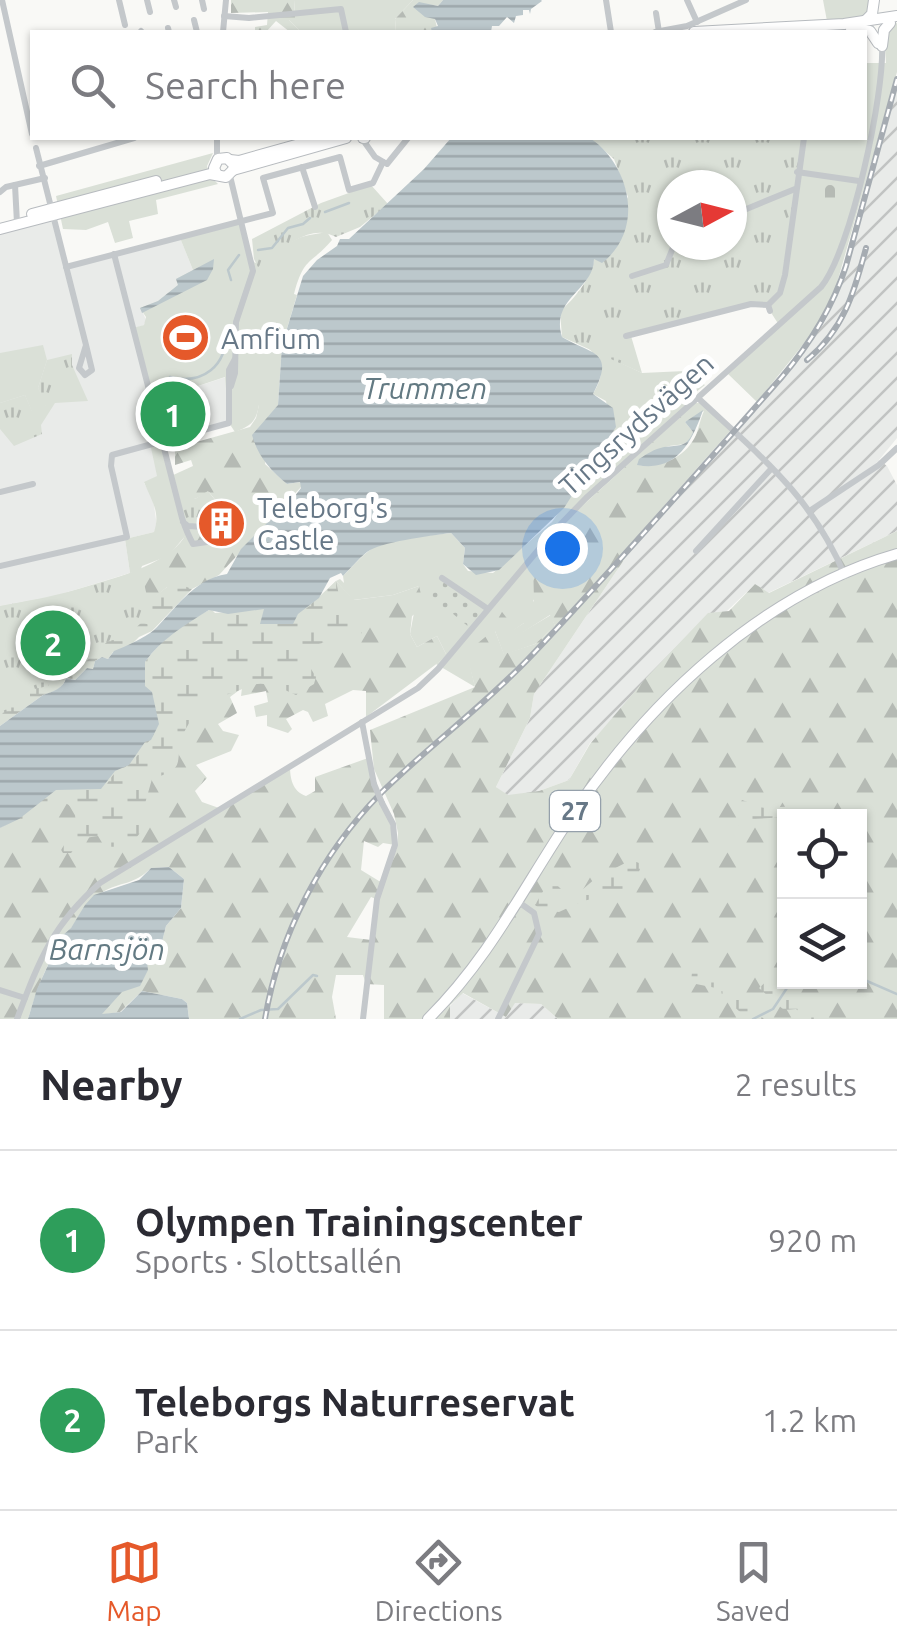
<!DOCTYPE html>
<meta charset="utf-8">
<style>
:root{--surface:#fff;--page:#f2f2f3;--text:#2b2b33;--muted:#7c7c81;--line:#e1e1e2;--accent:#e5592a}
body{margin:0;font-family:Ubuntu,sans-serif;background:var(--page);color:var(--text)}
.controls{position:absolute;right:30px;bottom:30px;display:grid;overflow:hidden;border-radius:0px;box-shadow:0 2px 8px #0004}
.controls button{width:90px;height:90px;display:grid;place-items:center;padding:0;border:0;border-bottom:2px solid var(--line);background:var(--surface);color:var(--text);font:50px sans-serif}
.compass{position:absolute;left:657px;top:170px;width:90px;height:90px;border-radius:50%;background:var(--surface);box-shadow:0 2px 8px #0004;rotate:83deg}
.you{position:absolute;left:562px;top:548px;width:35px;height:35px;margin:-25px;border:8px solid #fff;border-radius:50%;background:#1a73e8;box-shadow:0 0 0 15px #1a73e833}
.badge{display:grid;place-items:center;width:65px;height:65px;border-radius:50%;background:var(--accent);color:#fff;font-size:32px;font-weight:700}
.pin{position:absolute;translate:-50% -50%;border:5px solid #fff;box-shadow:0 2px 10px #0006}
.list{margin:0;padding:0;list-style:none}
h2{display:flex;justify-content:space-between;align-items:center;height:130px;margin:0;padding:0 40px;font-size:42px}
h2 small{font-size:32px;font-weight:400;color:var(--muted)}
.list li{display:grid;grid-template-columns:65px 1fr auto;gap:30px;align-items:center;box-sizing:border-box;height:180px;padding:0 40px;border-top:2px solid var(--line)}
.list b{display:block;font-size:38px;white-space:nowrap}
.list p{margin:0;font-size:32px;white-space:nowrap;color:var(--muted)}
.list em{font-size:32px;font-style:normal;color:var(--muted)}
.icon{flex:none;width:55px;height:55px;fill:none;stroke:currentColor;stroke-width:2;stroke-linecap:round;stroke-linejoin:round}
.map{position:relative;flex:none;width:897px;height:1019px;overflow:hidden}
.search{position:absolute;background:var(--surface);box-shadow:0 2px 8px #0004;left:30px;right:30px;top:30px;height:110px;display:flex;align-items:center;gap:25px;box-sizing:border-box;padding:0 35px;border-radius:0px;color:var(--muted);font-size:38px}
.sheet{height:490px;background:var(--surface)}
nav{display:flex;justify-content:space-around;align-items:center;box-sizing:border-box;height:140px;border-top:2px solid var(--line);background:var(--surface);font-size:28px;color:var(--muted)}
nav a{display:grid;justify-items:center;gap:5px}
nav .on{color:var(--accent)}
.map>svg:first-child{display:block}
.built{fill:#e9ebe9}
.industrial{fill:url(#industrial-furrows)}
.grass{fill:#dae0d7}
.forest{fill:url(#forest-firs);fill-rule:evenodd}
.wetland{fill:url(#wetland-marsh)}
.cemetery{fill:url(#cemetery-stones)}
.park{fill:url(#park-tufts);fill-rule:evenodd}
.garden{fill:url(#garden-dots)}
.water{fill:url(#water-rules)}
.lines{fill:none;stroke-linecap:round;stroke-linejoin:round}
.stream{stroke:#bcc8cc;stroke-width:2.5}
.major-casing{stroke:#b7bbbf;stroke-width:12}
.minor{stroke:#c4c8cb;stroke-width:6}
.major{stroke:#fff;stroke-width:10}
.rail-casing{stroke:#a6acb2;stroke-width:6}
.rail{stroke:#fff;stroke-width:2.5;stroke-dasharray:8;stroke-linecap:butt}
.minor-bridge{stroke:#c4c8cb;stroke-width:6}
.labels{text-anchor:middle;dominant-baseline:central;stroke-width:10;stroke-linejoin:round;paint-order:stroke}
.shield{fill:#fff;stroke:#95a0ab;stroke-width:2.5}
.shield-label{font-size:25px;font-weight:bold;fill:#677887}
.poi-label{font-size:28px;fill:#677887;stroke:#fff;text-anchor:start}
.street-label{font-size:28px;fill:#677887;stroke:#fff}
.water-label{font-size:30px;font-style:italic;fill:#637a83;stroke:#fff}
</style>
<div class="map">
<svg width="897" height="1019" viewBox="0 0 897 1019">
<defs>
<pattern id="industrial-furrows" width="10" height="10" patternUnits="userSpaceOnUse" patternTransform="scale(2.5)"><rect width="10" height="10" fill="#e9ebe9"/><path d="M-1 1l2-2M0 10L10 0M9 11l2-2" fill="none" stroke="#c1c3c2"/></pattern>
<pattern id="forest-firs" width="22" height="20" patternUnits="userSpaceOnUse" patternTransform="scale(2.5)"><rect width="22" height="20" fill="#dae0d7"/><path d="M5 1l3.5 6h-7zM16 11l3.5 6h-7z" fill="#b5bab4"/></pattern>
<pattern id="wetland-marsh" width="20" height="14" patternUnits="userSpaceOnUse" patternTransform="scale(2.5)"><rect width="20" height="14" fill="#dae0d7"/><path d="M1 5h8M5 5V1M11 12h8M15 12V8" fill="none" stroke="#b5bab4"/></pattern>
<pattern id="cemetery-stones" width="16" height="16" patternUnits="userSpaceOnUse" patternTransform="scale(2.5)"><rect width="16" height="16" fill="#dae0d7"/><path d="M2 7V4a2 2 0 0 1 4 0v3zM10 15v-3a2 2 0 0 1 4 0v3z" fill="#b5bab4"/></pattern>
<pattern id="park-tufts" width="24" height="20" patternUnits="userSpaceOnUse" patternTransform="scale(2.5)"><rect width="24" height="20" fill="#dae0d7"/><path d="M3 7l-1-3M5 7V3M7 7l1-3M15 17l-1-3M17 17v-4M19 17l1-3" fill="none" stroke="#b5bab4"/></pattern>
<pattern id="garden-dots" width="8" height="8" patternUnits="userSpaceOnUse" patternTransform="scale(2.5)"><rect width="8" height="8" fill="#dae0d7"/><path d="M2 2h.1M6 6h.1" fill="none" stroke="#b5bab4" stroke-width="1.8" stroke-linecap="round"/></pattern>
<pattern id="water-rules" width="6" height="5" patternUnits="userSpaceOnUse" patternTransform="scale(2.5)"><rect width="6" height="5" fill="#bcc8cc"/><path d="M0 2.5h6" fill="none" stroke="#9da7ab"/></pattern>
</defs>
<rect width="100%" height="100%" fill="#f9f9f6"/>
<polygon class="built" points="51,216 66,266 180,238 193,270 177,279 179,284 158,301 141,308 146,320 144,325 133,329 168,396 226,377 229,423 162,439 158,476 144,483 153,499 157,526 154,532 125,539 130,573 55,596 0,606 0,231"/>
<g class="industrial">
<polygon points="897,86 897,438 879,460 887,466 897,485 897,531 768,593 755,584 590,743 569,780 539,791 508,796 496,787 530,718 534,694 648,524 802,357 827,318 846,274"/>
<polygon points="462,993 506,1017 514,1003 541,1004 558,1019 450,1019 450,1006"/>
</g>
<g class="grass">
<polygon points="294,0 413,0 395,19 396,32 301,32 288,19 295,16"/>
<polygon points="823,0 871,0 869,16 827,21"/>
<polygon points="897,23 897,72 835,290 814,331 757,402 727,373 779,325 770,311 804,138 864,138 865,63 886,63 884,35 887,26"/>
<polygon points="213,153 207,166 210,176 218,184 156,200 158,214 129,221 133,238 115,243 108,222 86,230 63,229 56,196"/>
<path d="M239,224L247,251L255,263C271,258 279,249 293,241C303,235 316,234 327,232L332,240C311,265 304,256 294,294L297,295L282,345L278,405H259C256,422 251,426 235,432L229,423L225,377L168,396L148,391L133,328L144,325L146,317L140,308L158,301L178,285L176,279L193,270L180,238Z"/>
<polygon points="43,345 47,360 38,388 47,405 32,412 25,395 0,403 0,353"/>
<path d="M587,347L642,373L685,371L705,385L691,396L695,403L568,519L524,623L514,630L517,635L551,615L555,626L535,644L504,655L495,631L508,621L467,653L475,687L436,664L447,656L437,636L417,647L410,634L419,586L393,595L353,600L336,581L340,579L344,583L343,576C353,566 362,555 373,548C388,540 430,535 451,533L465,548L463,564L468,571L493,573L552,522L613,435L606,401L593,394C604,375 605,363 587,347Z"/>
<path d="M161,440L187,534L168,556L142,566L140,572L130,573L125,539L154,532C161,512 151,500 144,482L157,476L150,443Z"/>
</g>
<g class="forest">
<polygon points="231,0 294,0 295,18 289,20 301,32 290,32 276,21 266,32 255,32 255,27 267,25 268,12 231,13"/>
<polygon points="413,0 443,0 438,6 421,4 435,19 437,28 431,28 436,32 396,32 395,19"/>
<path d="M695,403H701L731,430L648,524L534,694L530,718L496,787L508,795L539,791L569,780L590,744L647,677L708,613L729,611L755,584L769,593L897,531V1019H558L541,1004L515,1003L506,1017L463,993L450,1005V1019H384V985L366,984L363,975H336L332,997L336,1019H189L187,1003L182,999L142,991L120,1012L100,1015L162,942L166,926L181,908L184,879L169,867L151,868C133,886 121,881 103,892C87,901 82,913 72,927C49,956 39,983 28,1019H0V828L19,819L228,614L319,598L336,581L354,600L393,595L419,586L424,607L412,616L410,634L417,647L437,636L447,656L366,717V691L353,690L325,704L328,716L313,722L308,712L303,710L286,719L292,729L288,733L267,726V715L256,717L254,706L268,702L266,691L241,696L242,688L230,697L237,713L218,724L223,731L239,735L231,751L196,765L207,778L195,791L202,802L219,808L290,765C290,778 292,791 306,796L315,791V777L368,758C374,789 390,814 395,845L383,843L378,847L364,841L361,870L379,881L384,880L397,848L398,833L394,814L374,769L370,730L475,687L466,653L490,633L488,614L496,604L509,621L495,631L504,654L535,644L555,626L550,615L517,636L513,630L524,623L522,608L534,601L533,559L568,519ZM704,411C701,417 699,427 696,435C686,457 660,469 638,465C646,460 657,449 666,447C680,443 687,448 693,432L685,422ZM784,816H860V982H784ZM371,897L376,899L371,940L347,937Z"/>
<path d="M259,405H278L272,415L265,464L287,484L300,482L302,486L219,575L192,589L167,587L154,598L0,606C41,599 183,573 188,526L213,534L224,511L209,492L195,499L178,495L171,476L193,466L191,460L175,465V448L250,427L256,418Z"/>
</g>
<g class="wetland">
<path d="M336,581L340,600L365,619L366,626L359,637L353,641L337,639L304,648L306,661L316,677L314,684L296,695C242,668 254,698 206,696C200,709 185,726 182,738C174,766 187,767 152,779L144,807L151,816C136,838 134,850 104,846L98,836L85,838L71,853H63L61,850C73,831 88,808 57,800L0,841V828C18,819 41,795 56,790C73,785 88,793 106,786C117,766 118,775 130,763C139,755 150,740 157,730L145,686V662C161,639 186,622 211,609L215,613L265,609L260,623L294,620Z"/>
<path d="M184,586L192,589L152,631L139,637L128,648L113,652L108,659L102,657L95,661L93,669L87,668L75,680L66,678C63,689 53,692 43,695L0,726V664L143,596L154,597L167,587Z"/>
<polygon points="742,800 765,808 796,806 801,810 800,816 755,819 748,826 738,825 737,809"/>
<polygon points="631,860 639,863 640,869 633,887 626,891 583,901 559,912 541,910 535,905 548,883 555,883 564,892 576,895 596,878"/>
<path d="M692,972C726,974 743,997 764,1019H748L722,996L721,989L691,983Z"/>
<polygon points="783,977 784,982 794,983 796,1001 805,1006 815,1006 824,1019 809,1019 796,1009 784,1010 759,988 770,978"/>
</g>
<polygon class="cemetery" points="801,181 837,184 835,202 799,199"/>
<g class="park">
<path d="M590,138H804L783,285L772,303L751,304L631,336L642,373L562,337L560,311C573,301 594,275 594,258L628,197L614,159ZM672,185H732V245H672Z"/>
<path d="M371,185L388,204L360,227L336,237C308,221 279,253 258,267L254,259L252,239L321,203Z"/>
<polygon points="72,354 72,365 88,401 55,403 41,425 42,434 14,446 0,429 0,403 25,395 32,411 46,405 38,388 47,360"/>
<polygon points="208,491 224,511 234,511 235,519 217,534 208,527 190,530 187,534 178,495 187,493 195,499"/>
<polygon points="141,570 154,627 142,622 125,638 108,641 76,671 63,668 48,686 30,690 30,698 24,700 23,705 0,714 0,606 55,596"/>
</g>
<polygon class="garden" points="444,580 485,610 470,628 452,613 447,617 427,601"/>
<g class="water">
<polygon points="443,0 541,0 542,1 531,9 530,14 529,10 523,10 523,15 516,16 514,23 507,17 499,26 492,26 491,32 489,30 487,32 432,32 431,28 438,26 435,19 425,17 413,7 419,2 438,6"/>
<path d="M451,138H590C631,166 645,230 602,263L594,259C594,290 550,298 562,337C592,355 616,350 593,394L613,408L616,427L564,508L499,570L476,575L463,564L465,548L451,533C429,536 380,542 367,552C358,559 351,568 343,576L341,573L330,578L319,598L298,614L293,624H260L264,609L228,614L209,610C185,625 161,639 145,662V686L152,692L159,724L151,740L145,742L129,765L115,771L101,789L56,790L19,819L0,828V726L43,695C52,692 64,688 66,678L75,680L87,668L93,669L95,661L102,657L108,659L114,651C124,647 145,638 154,630C175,610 193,579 227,574L241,549L281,509H285L301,488L300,482L287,484C270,470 258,456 252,435L278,405L282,345L303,276L317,260L337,246L340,239H349L424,169Z"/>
<polygon points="214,259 213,269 207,280 142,313 140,308 158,301 178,285 176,279"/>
<path d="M703,410C693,439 678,473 637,465L639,459C647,454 654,449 664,447C679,445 686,448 693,432L685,422Z"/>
<polygon points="169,867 184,879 181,908 166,926 162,942 147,962 148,970 140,986 122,992 102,1014 121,1012 142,991 182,999 187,1003 189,1019 28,1019 37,989 61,937 71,928 85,905 94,895 139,880 151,868"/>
</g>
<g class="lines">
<g class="stream">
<polyline points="325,212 349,203"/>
<polyline points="258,250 272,248 288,228 303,224 310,218"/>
<polyline points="231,280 228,270 239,255"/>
<path d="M170,377C203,385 227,366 226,332"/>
<polyline points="860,978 897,994"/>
<polyline points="240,1019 261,1010 278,1009 313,975 317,976"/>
<polyline points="753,1019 773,1009 791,982"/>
</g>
<defs>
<g id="major">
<polyline points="865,21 872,14 874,0"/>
<polyline points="851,29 870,31 878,43"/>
<polyline points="694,32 844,24 897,16"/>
<polyline points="882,46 884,30 890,23"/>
<polyline points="363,138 365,138"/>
<polyline points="230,160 239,161 321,138"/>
<polyline points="233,170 346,138"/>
<polyline points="217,175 214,168 218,159 227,158 233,164"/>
<polyline points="32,214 156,181"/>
<polyline points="0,229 210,174 226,177 233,170"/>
<path d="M428,1019C491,956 523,888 572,815C649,701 762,593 897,554"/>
</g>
</defs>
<use href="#major" class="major-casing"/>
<g class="minor">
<polyline points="2,0 32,134"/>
<polyline points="119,0 125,25"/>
<polyline points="147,0 150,12"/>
<polyline points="174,0 176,7"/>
<polyline points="202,0 204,9"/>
<polyline points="606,0 611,32"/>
<polyline points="687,0 697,22"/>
<polyline points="656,13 659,32"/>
<polyline points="224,16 249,18 341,9 346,32"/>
<polyline points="194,20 197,32"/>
<polyline points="168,28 169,32"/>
<polyline points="141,31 142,32"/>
<polyline points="223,32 226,0"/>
<polyline points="655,32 687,26 746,0"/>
<polyline points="363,140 375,157 387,164 408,138"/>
<polyline points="36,148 86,345 79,368 85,375 92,370 86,345"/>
<polyline points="217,160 217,138"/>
<polyline points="39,166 134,138"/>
<polyline points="302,167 315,207"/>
<polyline points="797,172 859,181"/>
<polyline points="230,176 253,271 236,322 235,373 231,386"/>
<polyline points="15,185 17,223"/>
<polyline points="0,192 6,187 45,178"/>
<polyline points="732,215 795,189"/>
<path d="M114,254L182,518C185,527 188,535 193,544L207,542L211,537L204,527L188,526L183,522"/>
<polyline points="66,267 273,213 263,178 340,157 349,190 373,183 383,162"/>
<polyline points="632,276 666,265 674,245"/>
<polyline points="768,305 780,293 785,275 804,138"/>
<polyline points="626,336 751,304 768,305 770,311"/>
<path d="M698,398C760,456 812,496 845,576"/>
<polyline points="0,492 33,484"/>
<polyline points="811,510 879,465 897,448"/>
<polyline points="696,551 771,469"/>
<polyline points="0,566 127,537 111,466 112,455 229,423 229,370 235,359"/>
<polyline points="442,578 488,609"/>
<polyline points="362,722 374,784"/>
<polyline points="0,990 25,998"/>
<path d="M17,1019C39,961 52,925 100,883L418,688L438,669L555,530L586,498L821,287C851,251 885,92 882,44"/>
<polyline points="363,1019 377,899 395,845 393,824 382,803"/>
<polyline points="498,1019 539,934 534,913 520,903"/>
</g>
<use href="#major" class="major"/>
<defs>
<g id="rail">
<path d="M807,360C844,329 854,293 866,248"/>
<path d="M265,1019C279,935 321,854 381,793C430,745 485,705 532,655C617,565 699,471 781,378C810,344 832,309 846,266L897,79"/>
</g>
</defs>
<use href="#rail" class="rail-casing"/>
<use href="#rail" class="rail"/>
<polyline class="minor-bridge" points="374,784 382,803"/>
</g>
<defs>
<symbol id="stadium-disc" viewBox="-11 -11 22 22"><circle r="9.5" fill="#e5592a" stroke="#fff"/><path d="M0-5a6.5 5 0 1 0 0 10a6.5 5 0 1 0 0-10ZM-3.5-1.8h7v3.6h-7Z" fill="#fff"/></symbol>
<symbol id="building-disc" viewBox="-11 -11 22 22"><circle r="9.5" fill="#e5592a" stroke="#fff"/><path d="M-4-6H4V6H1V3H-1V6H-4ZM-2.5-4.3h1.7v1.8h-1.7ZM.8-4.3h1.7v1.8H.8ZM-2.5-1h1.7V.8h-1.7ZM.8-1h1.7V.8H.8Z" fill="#fff"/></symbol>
</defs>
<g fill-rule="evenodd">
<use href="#stadium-disc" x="158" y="310" width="55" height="55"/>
<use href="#building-disc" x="194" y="496" width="55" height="55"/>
</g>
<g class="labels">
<rect class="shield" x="550" y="791" width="50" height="40" rx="8"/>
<g class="shield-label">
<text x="575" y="811">27</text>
</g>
<g class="poi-label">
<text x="221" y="338">Amfium</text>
<text x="257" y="507">Teleborg's<tspan x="257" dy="32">Castle</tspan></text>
</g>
<g class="street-label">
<text transform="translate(636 424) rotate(-42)">Tingsrydsvägen</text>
</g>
<g class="water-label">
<text x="425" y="388">Trummen</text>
<text x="107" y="949">Barnsjön</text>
</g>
</g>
</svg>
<div class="controls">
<button><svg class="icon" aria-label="locate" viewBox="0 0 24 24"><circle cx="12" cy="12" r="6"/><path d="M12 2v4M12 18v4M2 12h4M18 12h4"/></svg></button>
<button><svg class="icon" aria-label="layers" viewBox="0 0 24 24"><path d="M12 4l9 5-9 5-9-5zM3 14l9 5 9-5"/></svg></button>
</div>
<svg class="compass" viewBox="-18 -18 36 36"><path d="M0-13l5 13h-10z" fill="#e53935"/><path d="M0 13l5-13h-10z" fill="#7c7c81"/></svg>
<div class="you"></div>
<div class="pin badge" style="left:173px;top:414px;background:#2e9e5b">1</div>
<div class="pin badge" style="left:53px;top:643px;background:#2e9e5b">2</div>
<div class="search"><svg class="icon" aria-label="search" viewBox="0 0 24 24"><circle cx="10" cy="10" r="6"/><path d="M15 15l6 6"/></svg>Search here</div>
</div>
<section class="sheet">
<h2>Nearby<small>2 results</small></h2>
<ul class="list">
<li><span class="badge" style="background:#2e9e5b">1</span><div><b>Olympen Trainingscenter</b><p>Sports · Slottsallén</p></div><em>920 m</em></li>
<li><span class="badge" style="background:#2e9e5b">2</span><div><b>Teleborgs Naturreservat</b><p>Park</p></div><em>1.2 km</em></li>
</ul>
</section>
<nav>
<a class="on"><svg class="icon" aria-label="map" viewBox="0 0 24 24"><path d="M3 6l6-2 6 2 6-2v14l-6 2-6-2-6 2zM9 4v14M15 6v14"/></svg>Map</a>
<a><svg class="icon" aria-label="directions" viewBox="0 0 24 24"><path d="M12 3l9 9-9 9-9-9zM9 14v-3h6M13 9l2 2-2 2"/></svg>Directions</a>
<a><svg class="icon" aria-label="saved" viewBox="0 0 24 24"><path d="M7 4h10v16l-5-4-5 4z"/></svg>Saved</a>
</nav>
